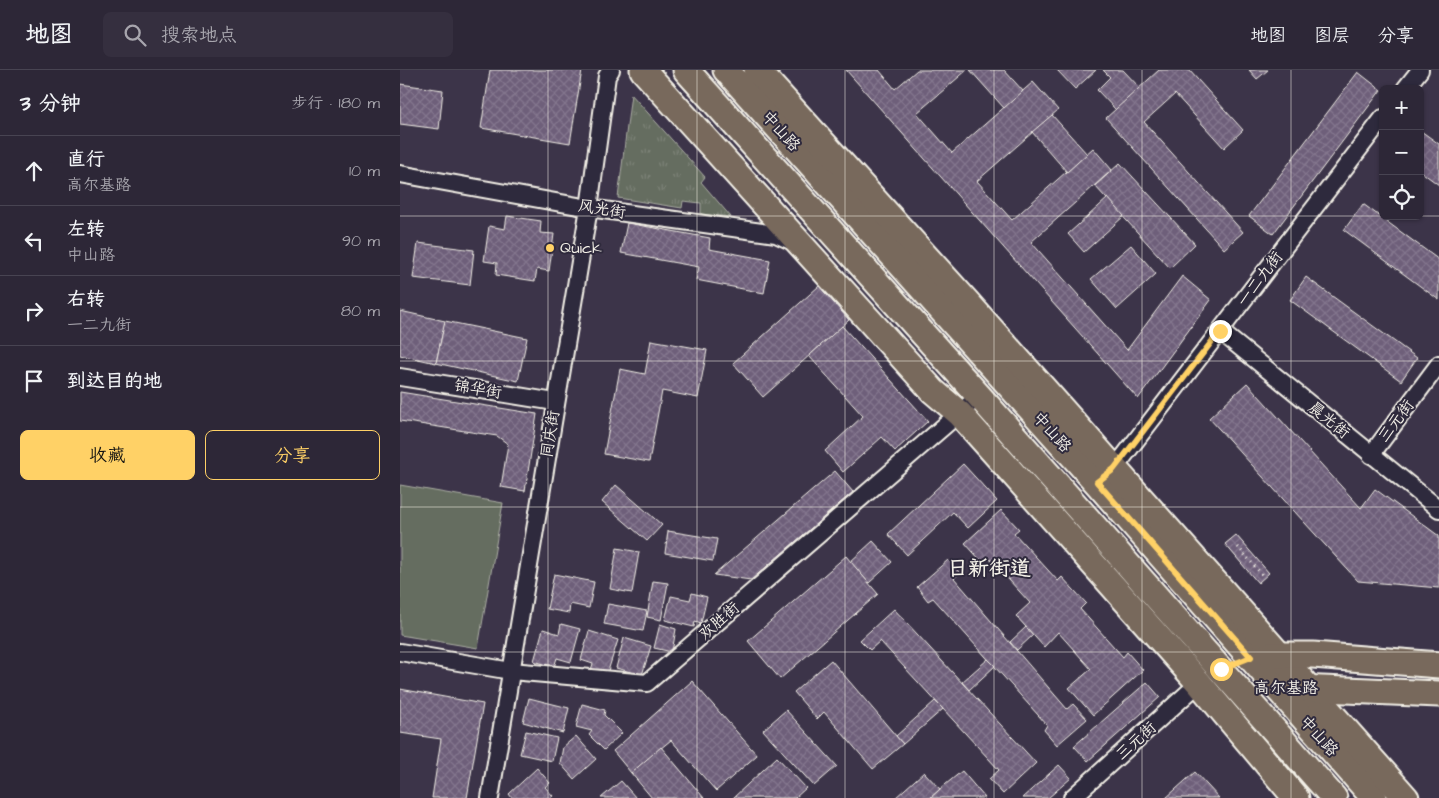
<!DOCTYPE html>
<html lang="zh">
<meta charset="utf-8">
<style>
:root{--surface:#2d2737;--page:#352f3f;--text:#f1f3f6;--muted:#a7a5ad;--line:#484452;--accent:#ffd166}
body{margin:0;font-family:"Architects Daughter","LXGW WenKai TC",sans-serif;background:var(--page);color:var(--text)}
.controls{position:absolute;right:15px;top:15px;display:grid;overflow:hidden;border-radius:8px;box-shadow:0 1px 4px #0004}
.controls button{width:45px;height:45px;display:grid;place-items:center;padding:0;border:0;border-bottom:1px solid var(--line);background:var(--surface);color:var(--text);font:25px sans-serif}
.stop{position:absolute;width:15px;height:15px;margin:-11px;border:4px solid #ffd166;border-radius:50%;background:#fff}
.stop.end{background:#ffd166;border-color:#fff;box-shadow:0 1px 5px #0008}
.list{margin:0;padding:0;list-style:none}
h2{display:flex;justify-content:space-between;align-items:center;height:65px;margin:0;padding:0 20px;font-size:21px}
h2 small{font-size:16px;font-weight:400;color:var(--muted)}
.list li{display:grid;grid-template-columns:32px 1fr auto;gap:15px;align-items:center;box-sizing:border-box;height:70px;padding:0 20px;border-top:1px solid var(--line)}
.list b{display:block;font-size:19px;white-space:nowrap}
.list p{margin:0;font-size:16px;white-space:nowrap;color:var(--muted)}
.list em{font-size:16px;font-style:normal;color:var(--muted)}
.actions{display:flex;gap:10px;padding:15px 20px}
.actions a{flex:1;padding:11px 0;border:1px solid var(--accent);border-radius:8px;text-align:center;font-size:18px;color:var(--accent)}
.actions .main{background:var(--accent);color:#111}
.icon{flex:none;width:28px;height:28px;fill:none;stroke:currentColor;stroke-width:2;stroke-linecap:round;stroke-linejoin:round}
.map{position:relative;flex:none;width:1039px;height:728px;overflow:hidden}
header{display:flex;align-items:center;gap:30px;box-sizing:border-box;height:70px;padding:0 25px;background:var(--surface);border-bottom:1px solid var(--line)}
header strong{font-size:24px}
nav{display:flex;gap:28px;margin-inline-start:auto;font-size:18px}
.search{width:350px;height:45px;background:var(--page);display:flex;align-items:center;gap:12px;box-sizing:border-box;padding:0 18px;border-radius:8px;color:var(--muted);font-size:19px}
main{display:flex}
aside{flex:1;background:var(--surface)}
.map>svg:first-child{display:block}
.grass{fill:url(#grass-tufts);stroke:#acafa4}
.pitch{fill:#656d60;stroke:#acafa4}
.building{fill:url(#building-cross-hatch);stroke:#f4f1e8}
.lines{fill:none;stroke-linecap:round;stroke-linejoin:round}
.street-casing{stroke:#f4f1e8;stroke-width:20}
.primary-casing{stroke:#f4f1e8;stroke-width:29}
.path{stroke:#f4f1e8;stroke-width:3;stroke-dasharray:1 4;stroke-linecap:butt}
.street{stroke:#2f2a3d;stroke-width:16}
.primary{stroke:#78695c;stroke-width:25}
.route{stroke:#ffd166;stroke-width:6}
.grid{fill:none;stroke:#f4f1e8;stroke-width:1;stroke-opacity:0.55}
.poi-dot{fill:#ffd166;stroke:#2f2a3d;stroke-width:2}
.labels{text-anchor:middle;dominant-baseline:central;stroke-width:4;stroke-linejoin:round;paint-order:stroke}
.street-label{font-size:16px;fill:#f4f1e8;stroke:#2f2a3d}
.poi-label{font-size:16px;fill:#f4f1e8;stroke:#2f2a3d;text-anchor:start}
.district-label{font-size:21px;font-weight:bold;fill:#f4f1e8;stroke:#2f2a3d}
</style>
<header>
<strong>地图</strong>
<div class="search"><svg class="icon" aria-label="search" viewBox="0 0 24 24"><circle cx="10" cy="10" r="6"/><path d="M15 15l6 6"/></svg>搜索地点</div>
<nav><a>地图</a><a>图层</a><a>分享</a></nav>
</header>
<main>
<aside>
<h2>3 分钟<small>步行 · 180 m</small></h2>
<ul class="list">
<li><svg class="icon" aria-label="ahead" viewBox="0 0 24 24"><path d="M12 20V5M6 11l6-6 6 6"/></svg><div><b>直行</b><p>高尔基路</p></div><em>10 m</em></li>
<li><svg class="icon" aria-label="left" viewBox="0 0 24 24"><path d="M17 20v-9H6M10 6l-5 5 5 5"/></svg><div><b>左转</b><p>中山路</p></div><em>90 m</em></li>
<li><svg class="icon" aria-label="right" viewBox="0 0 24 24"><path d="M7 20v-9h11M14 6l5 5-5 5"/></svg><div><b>右转</b><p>一二九街</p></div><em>80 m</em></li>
<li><svg class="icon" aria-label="arrive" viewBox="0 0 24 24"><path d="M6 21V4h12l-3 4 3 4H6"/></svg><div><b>到达目的地</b></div></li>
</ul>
<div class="actions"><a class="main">收藏</a><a>分享</a></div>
</aside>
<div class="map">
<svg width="1039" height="728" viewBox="0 0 1039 728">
<defs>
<pattern id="grass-tufts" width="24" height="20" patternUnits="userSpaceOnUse" patternTransform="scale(1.25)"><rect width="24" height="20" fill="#656d60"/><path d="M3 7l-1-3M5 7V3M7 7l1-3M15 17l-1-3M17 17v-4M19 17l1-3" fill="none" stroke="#7c8277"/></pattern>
<pattern id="building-cross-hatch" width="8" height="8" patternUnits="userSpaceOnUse" patternTransform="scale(1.25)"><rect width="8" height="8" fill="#6e5e7a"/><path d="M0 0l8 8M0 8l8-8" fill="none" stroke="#83768d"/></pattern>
</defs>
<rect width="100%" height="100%" fill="#3c3449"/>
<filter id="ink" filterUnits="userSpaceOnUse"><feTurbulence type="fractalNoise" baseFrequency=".02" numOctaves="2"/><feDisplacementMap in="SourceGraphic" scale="10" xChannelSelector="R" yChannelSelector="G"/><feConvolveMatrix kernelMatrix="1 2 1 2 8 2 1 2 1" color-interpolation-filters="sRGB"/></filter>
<g filter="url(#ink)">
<polygon class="grass" points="231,24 305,107 301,112 331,147 301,144 301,133 283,131 282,138 218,128"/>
<polygon class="pitch" points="0,415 103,433 78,578 0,565"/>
<g class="building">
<polygon points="90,0 182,0 170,73 81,58"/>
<polygon points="446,0 479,0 495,19 517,0 567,0 517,43 552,83 633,12 658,40 577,111 612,150 693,78 712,100 631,172 727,280 782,206 811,230 738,329"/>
<polygon points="570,0 604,0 623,21 604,38"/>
<polygon points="657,0 696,0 675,19"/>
<polygon points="703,0 723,0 740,18 716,40 697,20 710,7"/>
<polygon points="759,0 789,0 843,60 824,78 775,24 744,52 843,162 824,179 706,48"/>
<polygon points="849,0 868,0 857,9"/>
<polygon points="958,2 981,20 873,164 849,146"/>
<polygon points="0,14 43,20 39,59 0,54"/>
<polygon points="652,45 687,84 667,102 632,62"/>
<polygon points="1021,61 1039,74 1039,115 1020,101"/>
<polygon points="720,93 795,174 770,198 695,116"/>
<polygon points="708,128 724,146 684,182 668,164"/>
<polygon points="963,134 1039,190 1039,230 944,160"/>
<polygon points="107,146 141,151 140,163 154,164 149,201 137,199 135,211 96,205 97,193 84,191 89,156 105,159"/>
<polygon points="227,153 310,168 309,179 370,190 364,223 296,210 299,197 221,183"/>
<polygon points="18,173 74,180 70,215 13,208"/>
<polygon points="731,175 756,204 717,239 691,209"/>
<polygon points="906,207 1017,288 1001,311 890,230"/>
<polygon points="419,216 449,250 363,327 333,293"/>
<polygon points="0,241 45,251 36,293 0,285"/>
<polygon points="45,251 127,268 118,311 36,293"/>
<polygon points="442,256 528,351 495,381 482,367 443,402 425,381 463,346 409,286"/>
<polygon points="251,270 307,280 298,328 262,321 249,392 204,384 220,299 245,304"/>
<polygon points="847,313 961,438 975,419 1039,466 1039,518 958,511 809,348"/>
<polygon points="0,322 137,344 125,421 101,417 108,374 97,366 0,351"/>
<polygon points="563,394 597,431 568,458 553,442 507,485 488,464"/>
<polygon points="435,401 453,422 351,510 314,505"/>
<polygon points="216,415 262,455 247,471 202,432"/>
<polygon points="601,440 619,459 614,463 658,511 662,507 686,533 680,539 723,587 727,582 743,600 693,645 669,618 691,599 658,562 644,577 616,546 630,533 588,487 582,492 565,473"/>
<polygon points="268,461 317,469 313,491 265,483"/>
<polygon points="836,465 869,503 858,513 825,474"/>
<polygon points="473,471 492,492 469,513 450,492"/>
<polygon points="217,478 239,482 232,523 210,519"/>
<polygon points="446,486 478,524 380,609 348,571"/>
<polygon points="548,490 560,503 554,508 667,639 673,634 687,649 657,675 644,660 647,655 533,528 528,531 517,517"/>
<polygon points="154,504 194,512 189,538 170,534 169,543 147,539"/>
<polygon points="253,511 268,513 261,550 247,547"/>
<polygon points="292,523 307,527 301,553 295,551 294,557 265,550 271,526 290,530"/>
<polygon points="208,534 247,541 243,561 204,554"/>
<polygon points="494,539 636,693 603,724 589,709 599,700 543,639 480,571 470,580 460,570"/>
<polygon points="161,554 180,559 171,592 157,588 154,597 134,591 143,559 159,564"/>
<polygon points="260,554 276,559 272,582 254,578"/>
<polygon points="626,557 633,565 617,580 610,572"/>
<polygon points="189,561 218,570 206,607 190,602 193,594 181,590"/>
<polygon points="224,568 251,576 242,605 216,598"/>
<polygon points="588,589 595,596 569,620 562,612"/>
<polygon points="431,590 503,674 473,699 424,642 417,649 394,622"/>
<polygon points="292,611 357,685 316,721 271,670 231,703 213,681"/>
<polygon points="747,612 760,627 688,691 674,676"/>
<polygon points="0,619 83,634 67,728 32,728 41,669 0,663"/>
<polygon points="129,628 169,638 163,663 123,652"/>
<polygon points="535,631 543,639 503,674 496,666"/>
<polygon points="182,634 205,640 204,645 222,663 204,680 189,665 192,661 176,657"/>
<polygon points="386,640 437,696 414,716 363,660"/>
<polygon points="126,661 157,668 152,691 120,684"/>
<polygon points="176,666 196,689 174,709 160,693 163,677"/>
<polygon points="261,677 304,728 252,728 231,703"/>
<polygon points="377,687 406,718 395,728 333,728"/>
<polygon points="659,695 671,708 648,728 622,728"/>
<polygon points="137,698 150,713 145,717 153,726 150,728 112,728 109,724"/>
<polygon points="562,701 585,728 530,728 540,719"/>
<polygon points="524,702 540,719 530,728 495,728"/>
<polygon points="795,702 819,728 766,728"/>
<polygon points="221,711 236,728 201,728"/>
</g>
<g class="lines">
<defs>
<g id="street">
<polyline points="1005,19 1020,0"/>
<polyline points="0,104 189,138 376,164 393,172"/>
<polyline points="820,261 1039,439"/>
<polyline points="0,307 155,332"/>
<polyline points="971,385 1039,294"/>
<polyline points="707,405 714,399 983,48"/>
<polyline points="0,582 111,601 247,613 579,326"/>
<polyline points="90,728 189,138 207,6 211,0"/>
<polyline points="672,728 799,613"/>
</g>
<g id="primary">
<polyline points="243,0 533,321 560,344 799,613 896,728"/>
<polyline points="286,0 579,326 934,728"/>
<polyline points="326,0 697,413 974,728"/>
<polyline points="357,0 566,231 1006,728"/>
<polyline points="869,585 913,585 1039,595"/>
<polyline points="899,618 1039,624"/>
</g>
</defs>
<use href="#street" class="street-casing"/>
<use href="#primary" class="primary-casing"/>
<polyline class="path" points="838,477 864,507"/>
<use href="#street" class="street"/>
<use href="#primary" class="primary"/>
</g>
</g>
<g class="lines" filter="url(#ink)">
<polyline class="route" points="820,261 714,399 697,412 851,587 821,599"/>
</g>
<path class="grid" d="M148,0V728M297,0V728M445,0V728M594,0V728M742,0V728M891,0V728M0,146H983M1020,146H1039M0,291H1039M0,437H1039M0,582H1039"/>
<circle class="poi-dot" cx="150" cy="178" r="5"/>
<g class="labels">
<g class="street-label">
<text transform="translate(381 61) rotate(48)">中山路</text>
<text transform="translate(202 139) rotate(9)">风光街</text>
<text transform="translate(860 209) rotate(-53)">一二九街</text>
<text transform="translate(78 319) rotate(9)">锦华街</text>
<text transform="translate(929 350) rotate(39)">晨光街</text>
<text transform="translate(996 351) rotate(-53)">三元街</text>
<text transform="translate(652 362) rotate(48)">中山路</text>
<text transform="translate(150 364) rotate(-81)">同庆街</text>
<text transform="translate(319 551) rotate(-41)">欢胜街</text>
<text x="886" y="618">高尔基路</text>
<text transform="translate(919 666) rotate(48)">中山路</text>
<text transform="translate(736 671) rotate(-42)">三元街</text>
</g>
<g class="poi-label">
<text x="160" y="178">Quick</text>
</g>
<g class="district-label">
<text x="589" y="498">日新街道</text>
</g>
</g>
</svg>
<div class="controls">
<button>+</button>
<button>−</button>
<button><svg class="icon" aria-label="locate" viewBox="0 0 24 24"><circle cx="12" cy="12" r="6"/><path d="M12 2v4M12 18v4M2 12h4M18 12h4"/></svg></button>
</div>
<div class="stop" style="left:821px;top:599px"></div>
<div class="stop end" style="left:820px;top:261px"></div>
</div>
</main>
